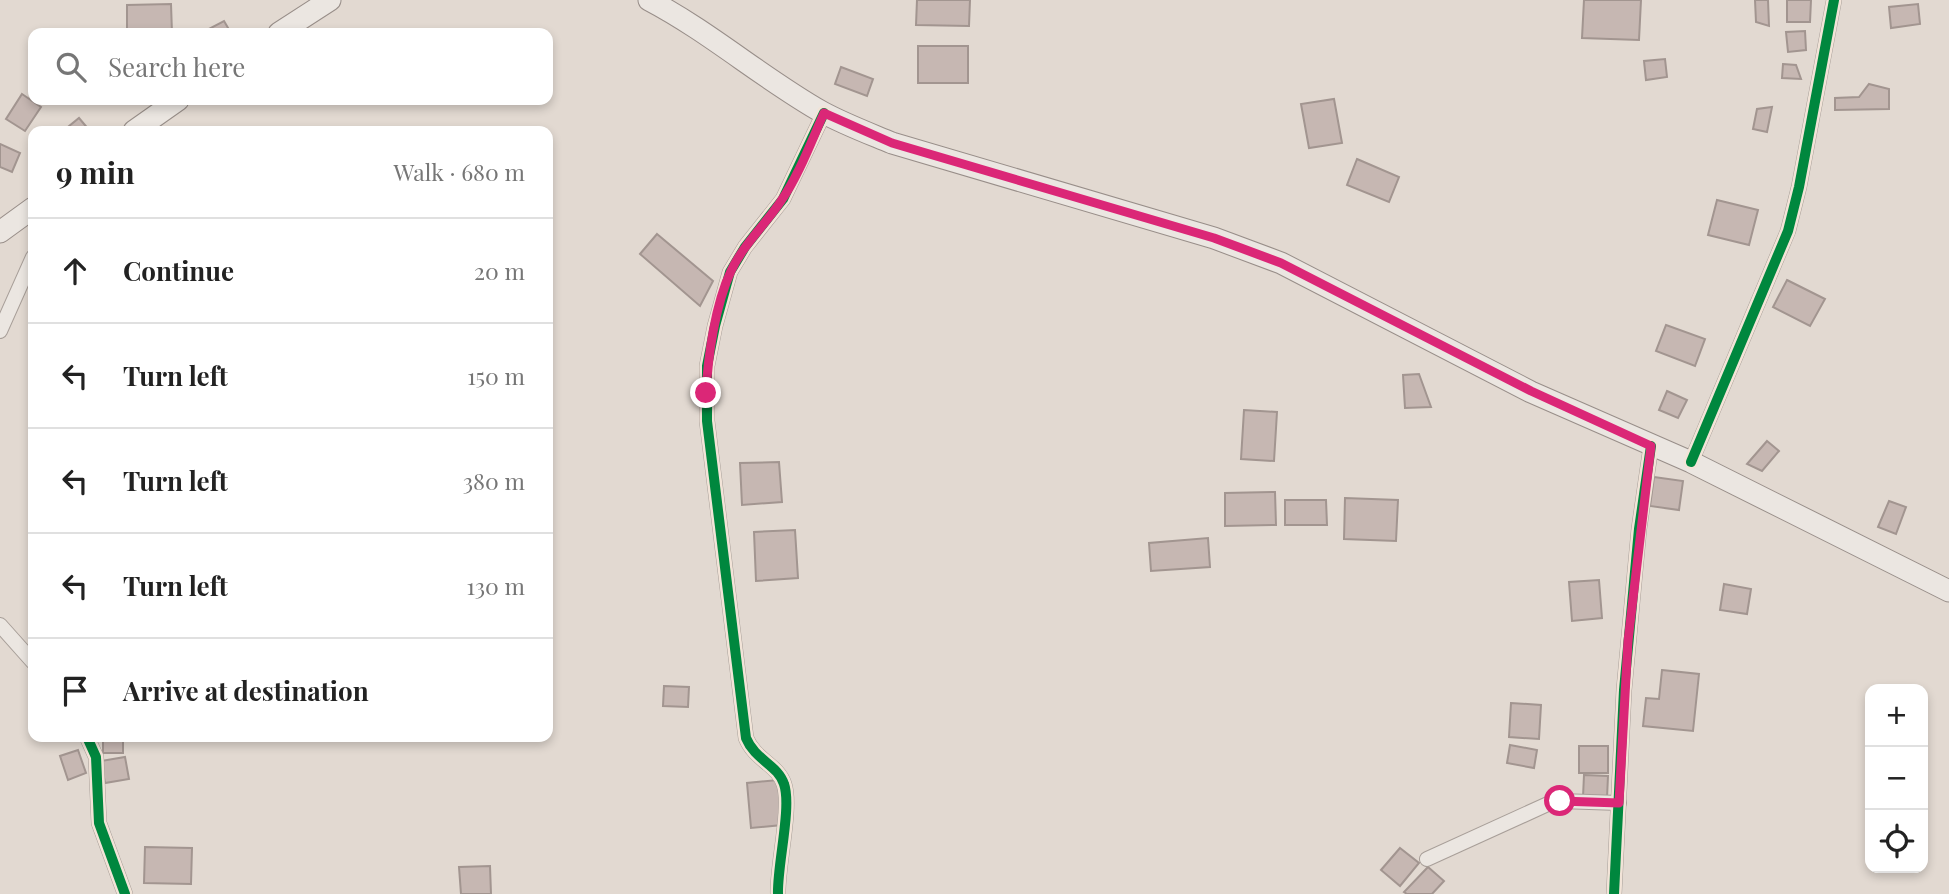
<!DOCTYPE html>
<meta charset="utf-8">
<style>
:root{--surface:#fff;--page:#f2f2f2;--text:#222;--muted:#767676;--line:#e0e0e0}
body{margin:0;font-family:"Playfair Display",serif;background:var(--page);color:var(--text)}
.controls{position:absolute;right:21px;bottom:21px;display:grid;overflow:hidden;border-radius:14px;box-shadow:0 4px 10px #0003}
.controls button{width:63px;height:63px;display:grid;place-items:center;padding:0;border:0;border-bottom:2px solid var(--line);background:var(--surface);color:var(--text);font:35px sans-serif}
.stop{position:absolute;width:21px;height:21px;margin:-16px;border:5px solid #db2777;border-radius:50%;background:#fff}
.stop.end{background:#db2777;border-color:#fff;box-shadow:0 2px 7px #0008}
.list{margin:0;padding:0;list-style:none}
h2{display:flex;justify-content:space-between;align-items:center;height:91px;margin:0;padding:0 28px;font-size:30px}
h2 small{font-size:23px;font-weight:400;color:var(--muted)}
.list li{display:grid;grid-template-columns:46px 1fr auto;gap:21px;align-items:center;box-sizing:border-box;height:105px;padding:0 28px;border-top:2px solid var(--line)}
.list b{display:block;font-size:26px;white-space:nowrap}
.list em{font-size:23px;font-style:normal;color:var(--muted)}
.icon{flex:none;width:38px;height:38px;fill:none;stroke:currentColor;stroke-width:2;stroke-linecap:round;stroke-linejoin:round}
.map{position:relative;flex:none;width:1949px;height:894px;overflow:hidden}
.search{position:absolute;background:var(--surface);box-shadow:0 4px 10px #0003;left:28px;top:28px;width:525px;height:77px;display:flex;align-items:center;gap:18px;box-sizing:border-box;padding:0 24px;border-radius:14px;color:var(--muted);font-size:26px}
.panel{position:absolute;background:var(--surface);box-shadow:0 4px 10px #0003;left:28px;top:126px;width:525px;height:616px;border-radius:14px}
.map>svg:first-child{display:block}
.building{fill:#c6b7b2;stroke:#a29590;stroke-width:2}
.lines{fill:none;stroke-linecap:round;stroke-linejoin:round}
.minor-casing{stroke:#a89f99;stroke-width:16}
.secondary-casing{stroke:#988e89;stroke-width:23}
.minor{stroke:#ebe6e1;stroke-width:14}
.secondary{stroke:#ebe6e1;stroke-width:21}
.cycleway-casing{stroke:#f2e4d8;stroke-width:15}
.cycleway{stroke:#00873e;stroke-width:10}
.route{stroke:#db2777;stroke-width:9}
</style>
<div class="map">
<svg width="1949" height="894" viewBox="0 0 1949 894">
<rect width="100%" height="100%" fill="#e2d9d1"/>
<g class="building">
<polygon points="917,0 970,0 969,26 916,25"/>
<polygon points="1584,0 1641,0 1639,40 1582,38"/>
<polygon points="1755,0 1768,0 1769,26 1756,22"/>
<polygon points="1787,0 1811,0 1810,22 1787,22"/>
<polygon points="171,4 172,33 127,33 127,5"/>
<polygon points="1918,4 1920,24 1891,28 1889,7"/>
<polygon points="224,21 231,33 204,33 203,32"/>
<polygon points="1805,31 1806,50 1788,52 1786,32"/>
<rect x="918" y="46" width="50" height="37"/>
<polygon points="1665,59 1667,77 1646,80 1644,61"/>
<polygon points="1783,64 1796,65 1801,79 1782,78"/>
<polygon points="841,67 873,79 867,96 835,84"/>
<polygon points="1869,84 1889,89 1889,109 1835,110 1835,98 1859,97"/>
<polygon points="22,94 41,107 25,131 6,119"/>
<polygon points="1334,99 1342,143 1309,148 1301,104"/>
<polygon points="1772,107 1767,132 1753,129 1757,109"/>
<polygon points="79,118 90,131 63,131"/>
<polygon points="0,144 20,153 12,172 0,167"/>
<polygon points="1357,159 1399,177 1389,202 1347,185"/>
<polygon points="1717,200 1758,210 1749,245 1708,235"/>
<polygon points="657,234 713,281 700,306 640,254"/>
<polygon points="1787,280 1825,299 1810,326 1773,307"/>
<polygon points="1666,325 1705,339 1695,366 1656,351"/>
<polygon points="1419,374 1431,407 1405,408 1403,375"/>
<polygon points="1667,391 1687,400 1678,418 1659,410"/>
<polygon points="1244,410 1277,412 1274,461 1241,459"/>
<polygon points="1767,441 1779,451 1762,471 1747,464"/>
<polygon points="779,462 782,502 742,505 740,463"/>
<polygon points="1654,477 1683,481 1679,510 1650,506"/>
<polygon points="1275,492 1276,525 1225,526 1225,493"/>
<polygon points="1345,498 1398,500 1396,541 1344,539"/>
<polygon points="1285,500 1326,500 1327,525 1285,525"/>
<polygon points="1889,501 1906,507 1896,534 1878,527"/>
<polygon points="795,530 798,578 756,581 754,532"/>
<polygon points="1208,538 1210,567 1151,571 1149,543"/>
<polygon points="1599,580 1602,618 1572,621 1569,582"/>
<polygon points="1724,584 1751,589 1747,614 1720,610"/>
<polygon points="1662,670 1699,674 1693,731 1643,726 1646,698 1659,699"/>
<polygon points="664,686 689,687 688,707 663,706"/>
<polygon points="1511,703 1541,705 1539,739 1509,737"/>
<rect x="103" y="739" width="20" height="14"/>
<polygon points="1510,745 1537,750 1534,768 1507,763"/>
<rect x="1579" y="746" width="29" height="27"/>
<polygon points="78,750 86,773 68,780 60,756"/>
<polygon points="125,757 129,779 105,783 101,761"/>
<polygon points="1584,775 1608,776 1607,798 1583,797"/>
<polygon points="778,780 782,825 751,828 747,783"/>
<polygon points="145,847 192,848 191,884 144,883"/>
<polygon points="1400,848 1419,863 1400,886 1381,870"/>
<polygon points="490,866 491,894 461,894 459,867"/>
<polygon points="1428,867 1444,881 1432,894 1407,894 1404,892"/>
</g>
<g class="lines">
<defs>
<g id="minor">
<polyline points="0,331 33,257"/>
<polyline points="1691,462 1788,231 1799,187 1834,0"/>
<polyline points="0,625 33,662"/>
<polyline points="87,737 96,757 99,823 125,894"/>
<polyline points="1427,859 1550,803 1560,801 1619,803"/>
<path d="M778,894C777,866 792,807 784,784C778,765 755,760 746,738L707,421V366L715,326L730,272L745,247L783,199L824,113"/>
<polyline points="1614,894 1624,690 1639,529 1651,446"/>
</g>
<g id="secondary">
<path d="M649,0C710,32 762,78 822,112C844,124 868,133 892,143L1214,238L1281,263L1531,392L1691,462L1949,591"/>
<polyline points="279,33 330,0"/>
<polyline points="134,131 178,100"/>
<polyline points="0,232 33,208"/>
</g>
</defs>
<use href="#minor" class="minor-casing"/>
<use href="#secondary" class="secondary-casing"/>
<use href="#minor" class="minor"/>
<use href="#secondary" class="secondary"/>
<defs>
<g id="cycleway">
<polyline points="1691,462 1788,231 1799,187 1834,0"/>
<polyline points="87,737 96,757 99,823 125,894"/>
<path d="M778,894C777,866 792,807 784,784C778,765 755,760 746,738L707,421V366L715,326L730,272L745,247L783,199L824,113"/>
<polyline points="1614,894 1624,690 1639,529 1651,446"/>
</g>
</defs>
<use href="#cycleway" class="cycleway-casing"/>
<use href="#cycleway" class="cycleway"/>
</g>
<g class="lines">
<path class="route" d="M706,393C708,356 715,305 731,271C743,245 765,225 781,201C799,175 811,142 824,113L892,143L1214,238L1281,263L1531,391L1651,446L1628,641L1619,803L1560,801"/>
</g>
</svg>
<div class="controls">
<button>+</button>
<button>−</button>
<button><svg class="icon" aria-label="locate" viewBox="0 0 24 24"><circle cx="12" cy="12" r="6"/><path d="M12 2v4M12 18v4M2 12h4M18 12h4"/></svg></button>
</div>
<div class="stop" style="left:1560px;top:801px"></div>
<div class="stop end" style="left:706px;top:393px"></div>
<div class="search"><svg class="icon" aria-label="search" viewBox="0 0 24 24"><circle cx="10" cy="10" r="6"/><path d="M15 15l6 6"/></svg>Search here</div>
<section class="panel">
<h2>9 min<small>Walk · 680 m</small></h2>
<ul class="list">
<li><svg class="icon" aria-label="ahead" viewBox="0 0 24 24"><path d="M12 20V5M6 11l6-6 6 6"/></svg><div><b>Continue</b></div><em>20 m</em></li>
<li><svg class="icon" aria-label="left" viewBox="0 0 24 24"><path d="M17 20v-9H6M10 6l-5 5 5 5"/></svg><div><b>Turn left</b></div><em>150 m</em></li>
<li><svg class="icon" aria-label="left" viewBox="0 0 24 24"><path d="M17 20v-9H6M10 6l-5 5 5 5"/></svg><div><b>Turn left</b></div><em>380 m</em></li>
<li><svg class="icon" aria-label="left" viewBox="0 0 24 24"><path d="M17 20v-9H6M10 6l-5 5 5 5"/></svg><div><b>Turn left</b></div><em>130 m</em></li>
<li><svg class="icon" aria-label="arrive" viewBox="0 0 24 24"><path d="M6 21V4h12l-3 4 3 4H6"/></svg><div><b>Arrive at destination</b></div></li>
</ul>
</section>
</div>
